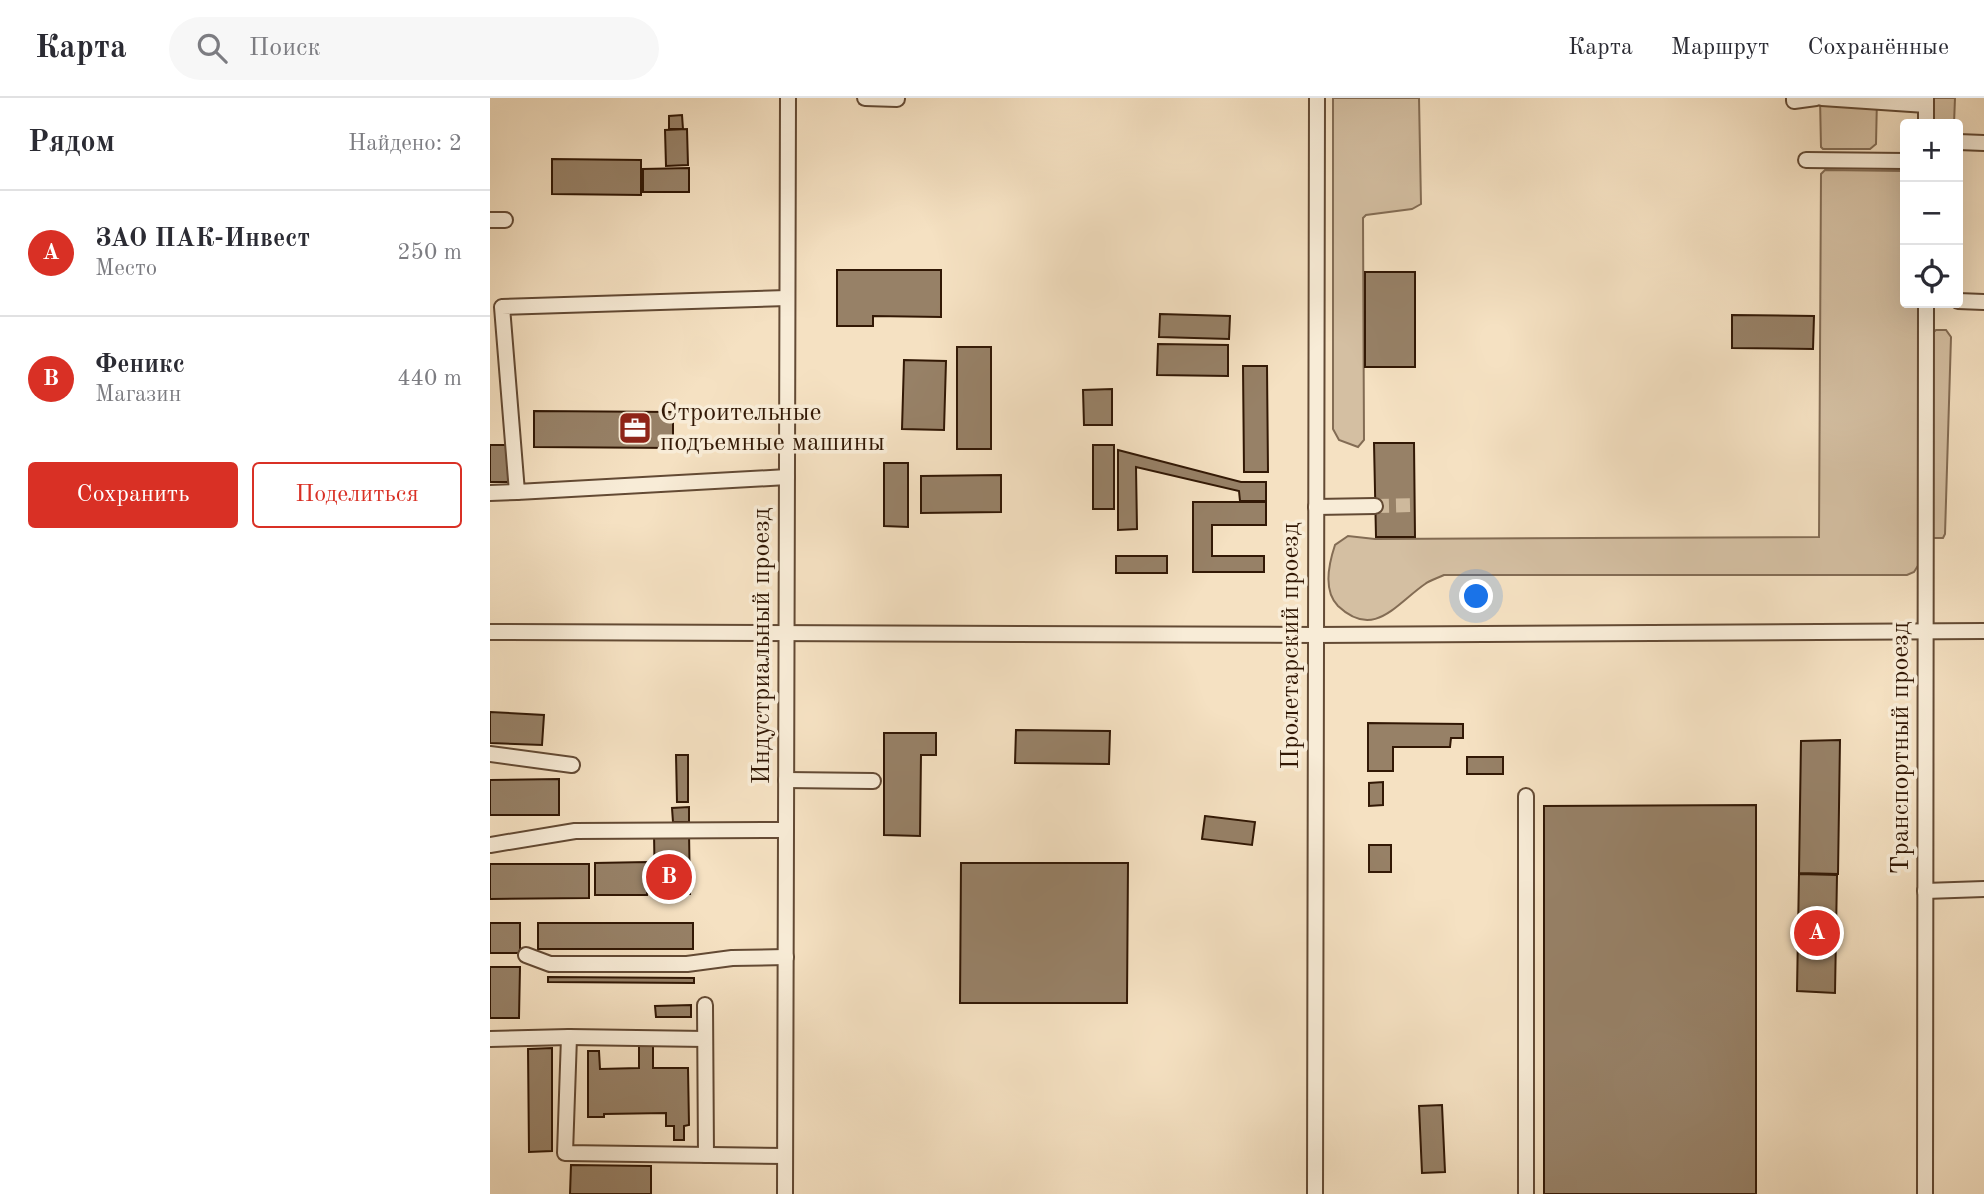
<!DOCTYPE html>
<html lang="ru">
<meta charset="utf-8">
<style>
:root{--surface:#fff;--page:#f7f7f7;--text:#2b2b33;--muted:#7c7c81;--line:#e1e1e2;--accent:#d93025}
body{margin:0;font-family:"Old Standard TT",serif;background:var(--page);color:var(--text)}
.controls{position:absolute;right:21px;top:21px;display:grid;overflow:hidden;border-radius:7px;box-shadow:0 7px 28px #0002}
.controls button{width:63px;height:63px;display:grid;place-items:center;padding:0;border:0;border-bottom:2px solid var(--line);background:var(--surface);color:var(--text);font:35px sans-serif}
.you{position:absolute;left:987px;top:499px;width:24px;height:24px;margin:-18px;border:5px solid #fff;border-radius:50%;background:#1a73e8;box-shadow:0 0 0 10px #1a73e833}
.badge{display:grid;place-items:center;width:46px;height:46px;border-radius:50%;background:var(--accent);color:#fff;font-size:23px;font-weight:700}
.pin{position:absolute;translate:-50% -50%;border:4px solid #fff;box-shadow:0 2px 7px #0006}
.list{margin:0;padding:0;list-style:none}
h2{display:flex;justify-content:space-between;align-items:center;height:91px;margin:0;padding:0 28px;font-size:30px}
h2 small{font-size:23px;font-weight:400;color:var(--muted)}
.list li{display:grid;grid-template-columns:46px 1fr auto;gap:21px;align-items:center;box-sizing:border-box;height:126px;padding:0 28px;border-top:2px solid var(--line)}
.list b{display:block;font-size:26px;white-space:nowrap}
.list p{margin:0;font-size:23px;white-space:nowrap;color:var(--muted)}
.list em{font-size:23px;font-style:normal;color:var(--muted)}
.actions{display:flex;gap:14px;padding:21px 28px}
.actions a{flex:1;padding:16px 0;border:2px solid var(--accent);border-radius:7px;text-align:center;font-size:24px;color:var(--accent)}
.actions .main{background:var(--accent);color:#fff}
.icon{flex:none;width:38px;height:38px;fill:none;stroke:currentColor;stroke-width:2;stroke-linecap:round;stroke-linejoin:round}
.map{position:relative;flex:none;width:1494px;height:1096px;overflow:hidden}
header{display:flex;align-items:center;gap:42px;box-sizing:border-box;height:98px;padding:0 35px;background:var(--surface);border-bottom:2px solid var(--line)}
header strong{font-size:33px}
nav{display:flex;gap:38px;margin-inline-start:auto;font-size:24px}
.search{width:490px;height:63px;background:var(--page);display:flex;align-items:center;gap:18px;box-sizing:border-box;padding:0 24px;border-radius:38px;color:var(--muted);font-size:26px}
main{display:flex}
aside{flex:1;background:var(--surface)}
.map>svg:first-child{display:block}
.green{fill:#d4bfa2;stroke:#836c54;stroke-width:2}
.building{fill:#978167;stroke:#321805;stroke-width:2}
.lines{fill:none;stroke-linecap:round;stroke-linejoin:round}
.minor-tunnel{stroke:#ceb99c;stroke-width:14;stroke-dasharray:14 7;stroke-linecap:butt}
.minor-casing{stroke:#634a34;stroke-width:18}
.minor{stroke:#f8ecd7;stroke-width:14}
.labels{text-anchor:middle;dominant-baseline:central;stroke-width:7;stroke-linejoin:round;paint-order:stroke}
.poi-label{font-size:26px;fill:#321805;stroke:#f8ecd7;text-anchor:start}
.street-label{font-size:26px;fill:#321805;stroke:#f8ecd7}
</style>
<header>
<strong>Карта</strong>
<div class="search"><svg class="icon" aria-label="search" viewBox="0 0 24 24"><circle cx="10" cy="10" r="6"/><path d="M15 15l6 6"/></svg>Поиск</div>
<nav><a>Карта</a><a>Маршрут</a><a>Сохранённые</a></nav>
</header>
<main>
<aside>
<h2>Рядом<small>Найдено: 2</small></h2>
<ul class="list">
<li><span class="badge">A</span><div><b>ЗАО ПАК-Инвест</b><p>Место</p></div><em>250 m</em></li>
<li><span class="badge">B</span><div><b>Феникс</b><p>Магазин</p></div><em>440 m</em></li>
</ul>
<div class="actions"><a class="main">Сохранить</a><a>Поделиться</a></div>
</aside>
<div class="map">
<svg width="1494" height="1096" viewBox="0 0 1494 1096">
<rect width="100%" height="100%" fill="#f5e1c2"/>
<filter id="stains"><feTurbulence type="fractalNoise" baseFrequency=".00286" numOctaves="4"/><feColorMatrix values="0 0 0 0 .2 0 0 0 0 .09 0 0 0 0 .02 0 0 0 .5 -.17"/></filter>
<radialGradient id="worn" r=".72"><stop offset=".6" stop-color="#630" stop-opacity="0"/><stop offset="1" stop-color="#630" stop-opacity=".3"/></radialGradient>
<g class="green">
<polygon points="843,0 929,0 931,106 922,111 876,117 873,120 874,342 868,349 849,342 843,331"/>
<polygon points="1330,0 1387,0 1386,46 1380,51 1333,51 1331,49"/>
<polygon points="1440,0 1465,0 1464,26 1440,26"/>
<path d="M1335,72L1415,73V205H1432L1429,466L1424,474L1417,477H954C948,480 940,482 935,486C906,506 884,542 848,508C833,493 839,465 845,447L858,438L885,441L1329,439L1331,76Z"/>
<polygon points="1446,232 1456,232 1461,239 1455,436 1453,440 1443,440 1439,436 1439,238"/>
</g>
<g class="building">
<polygon points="192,17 193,31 179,31 179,18"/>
<polygon points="197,31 198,67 176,68 175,32"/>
<polygon points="62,61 151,62 151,97 62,96"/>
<polygon points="199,70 199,94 153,94 153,71"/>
<polygon points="347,172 451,172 451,219 383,218 383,228 347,228"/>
<rect x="875" y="174" width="50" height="95"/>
<polygon points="670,216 740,218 739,241 669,239"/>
<polygon points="1242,217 1324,218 1323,251 1242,250"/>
<polygon points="668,246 738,247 738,278 667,277"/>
<rect x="467" y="249" width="34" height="102"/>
<polygon points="414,262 456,263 454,332 412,331"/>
<polygon points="753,268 777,268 778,374 754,374"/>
<polygon points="622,291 622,327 594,327 593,292"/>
<polygon points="44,313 183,314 183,350 44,349"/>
<polygon points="884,345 924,345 925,439 886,439"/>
<rect x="0" y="347" width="18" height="37"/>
<rect x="603" y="347" width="21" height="64"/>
<polygon points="628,352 751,384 776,384 776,403 750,403 749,393 646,369 647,431 628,432"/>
<polygon points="394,365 418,365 418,429 394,428"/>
<polygon points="511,377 511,414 431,415 431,378"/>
<polygon points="703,404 776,404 776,427 722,427 722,458 774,458 774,474 703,474"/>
<rect x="626" y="458" width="51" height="17"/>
<polygon points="0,614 54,617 52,647 0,645"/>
<polygon points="878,625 973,626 973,640 961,640 960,649 903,649 903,673 878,673"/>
<polygon points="526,632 620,633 619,666 525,665"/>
<polygon points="394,635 446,635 446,657 431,657 430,738 394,737"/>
<polygon points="1350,642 1348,776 1309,775 1311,643"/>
<polygon points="186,657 198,657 198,704 187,704"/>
<rect x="977" y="659" width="36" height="17"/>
<polygon points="69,681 69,717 0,717 0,682"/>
<polygon points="893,684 893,707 879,708 879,685"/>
<polygon points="1266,707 1266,1096 1054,1096 1054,708"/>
<polygon points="199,709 199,724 183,724 182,710"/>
<polygon points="715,718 765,724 762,747 712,741"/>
<polygon points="199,734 200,796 165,796 164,735"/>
<rect x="879" y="747" width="22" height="27"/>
<polygon points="157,764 157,797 105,797 105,765"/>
<polygon points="471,765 638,765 637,905 470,905"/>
<polygon points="0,766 99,766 99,800 0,801"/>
<polygon points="1309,776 1347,777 1345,895 1307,893"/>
<rect x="0" y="825" width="30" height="30"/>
<rect x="48" y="825" width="155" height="26"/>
<polygon points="0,869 30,869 29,920 0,920"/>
<polygon points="58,879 204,880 204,885 58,884"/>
<polygon points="201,907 201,919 166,919 165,908"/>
<polygon points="149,948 163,948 163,970 198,970 199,1027 194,1028 194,1042 184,1042 184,1028 176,1028 176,1015 114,1016 114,1019 98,1019 98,953 109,953 110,971 149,970"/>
<polygon points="62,950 62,1053 39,1054 38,951"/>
<polygon points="952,1007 955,1074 932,1075 929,1008"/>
<polygon points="81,1067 161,1068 161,1096 80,1096"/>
</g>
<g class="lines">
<polyline class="minor-tunnel" points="885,408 925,407"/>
<defs>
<g id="minor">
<polyline points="375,0 407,1"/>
<polyline points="1304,0 1304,3 1326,0"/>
<polyline points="1332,0 1436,7"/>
<polyline points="1436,26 1436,0"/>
<polyline points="1468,44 1494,45"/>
<polyline points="1316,62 1415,63"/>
<polyline points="0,122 15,122"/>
<polyline points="1468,203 1494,204"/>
<polyline points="297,379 27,394 12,209 297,200"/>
<polyline points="0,395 27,394"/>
<polyline points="826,409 885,408"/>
<polyline points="0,534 826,537 1494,533"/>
<polyline points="0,656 82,667"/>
<polyline points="296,682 383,683"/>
<polyline points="0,747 85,733 296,732"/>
<polyline points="1435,793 1494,791"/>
<polyline points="36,857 60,866 197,866 242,860 296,859"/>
<polyline points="215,907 216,1057"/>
<polyline points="79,939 215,941"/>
<polyline points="0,941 79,939 75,1055 295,1058"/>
<polyline points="295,1096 298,0"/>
<polyline points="825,1096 827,0"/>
<polyline points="1036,1096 1036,698"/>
<polyline points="1435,1096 1436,205"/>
</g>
</defs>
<use href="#minor" class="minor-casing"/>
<use href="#minor" class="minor"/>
</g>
<defs>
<symbol id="office-square" viewBox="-11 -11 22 22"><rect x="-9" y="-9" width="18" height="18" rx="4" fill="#8f2418" stroke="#f8ecd7"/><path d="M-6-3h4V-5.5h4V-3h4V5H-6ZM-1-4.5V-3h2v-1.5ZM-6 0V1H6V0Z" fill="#fff"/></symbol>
</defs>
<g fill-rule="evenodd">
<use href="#office-square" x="126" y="311" width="38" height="38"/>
</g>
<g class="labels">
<g class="poi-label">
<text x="170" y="315">Строительные<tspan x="170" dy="30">подъемные машины</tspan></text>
</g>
<g class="street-label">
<text transform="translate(272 548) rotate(-90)">Индустриальный проезд</text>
<text transform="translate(801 548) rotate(-90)">Пролетарский проезд</text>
<text transform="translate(1411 650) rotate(-90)">Транспортный проезд</text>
</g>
</g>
<rect width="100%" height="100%" filter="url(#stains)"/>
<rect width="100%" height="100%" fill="url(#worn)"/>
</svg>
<div class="controls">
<button>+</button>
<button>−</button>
<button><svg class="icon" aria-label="locate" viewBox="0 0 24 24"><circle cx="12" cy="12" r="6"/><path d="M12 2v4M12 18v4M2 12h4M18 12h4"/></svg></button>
</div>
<div class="you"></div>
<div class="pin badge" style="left:1327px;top:835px">A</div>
<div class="pin badge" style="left:179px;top:779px">B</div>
</div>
</main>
